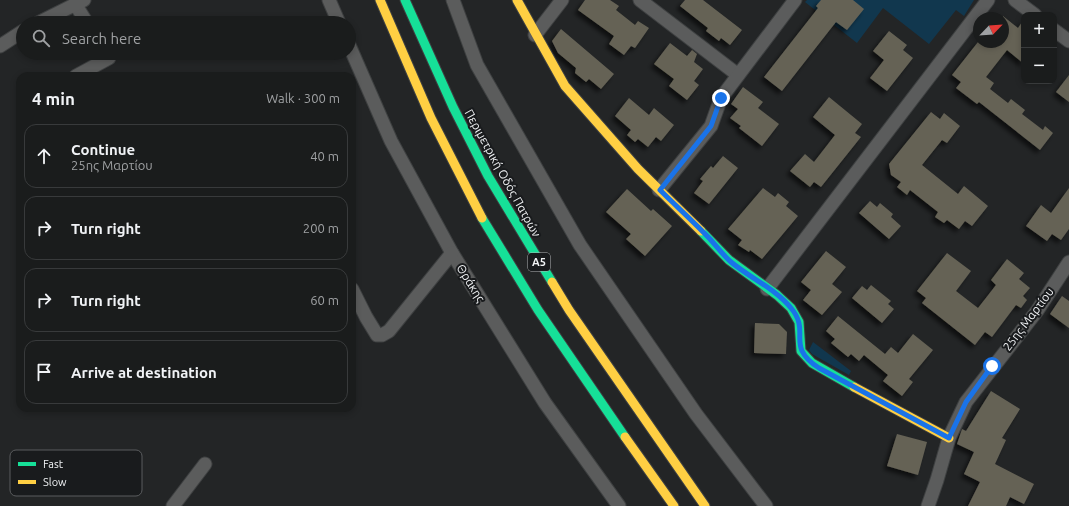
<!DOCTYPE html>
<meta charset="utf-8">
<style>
:root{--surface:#1a1c1c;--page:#272929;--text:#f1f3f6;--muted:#9fa1a3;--line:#383a3b}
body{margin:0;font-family:Ubuntu,sans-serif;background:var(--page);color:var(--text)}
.controls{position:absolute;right:12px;top:12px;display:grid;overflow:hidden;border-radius:8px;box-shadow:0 2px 6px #0003}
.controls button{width:36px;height:36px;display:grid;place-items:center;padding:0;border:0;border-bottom:1px solid var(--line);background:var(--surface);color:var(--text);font:20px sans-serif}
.compass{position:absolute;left:973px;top:12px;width:36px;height:36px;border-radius:50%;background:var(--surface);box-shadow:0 2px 6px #0003;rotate:65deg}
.stop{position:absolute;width:12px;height:12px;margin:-9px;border:3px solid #1a73e8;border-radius:50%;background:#fff}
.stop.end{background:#1a73e8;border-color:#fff;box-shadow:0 1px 4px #0008}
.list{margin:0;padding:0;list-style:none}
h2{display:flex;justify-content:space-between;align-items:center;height:52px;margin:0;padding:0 16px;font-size:17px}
h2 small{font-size:13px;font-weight:400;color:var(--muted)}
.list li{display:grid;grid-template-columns:26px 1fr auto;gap:12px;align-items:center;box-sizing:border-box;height:64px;margin:0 8px 8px;padding:0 8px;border:1px solid var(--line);border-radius:12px}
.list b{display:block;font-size:15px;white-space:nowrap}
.list p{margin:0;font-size:13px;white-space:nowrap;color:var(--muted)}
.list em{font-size:13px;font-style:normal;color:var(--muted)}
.icon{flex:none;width:22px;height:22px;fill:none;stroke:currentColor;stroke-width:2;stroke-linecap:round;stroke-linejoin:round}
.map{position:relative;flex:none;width:1069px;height:506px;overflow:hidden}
.search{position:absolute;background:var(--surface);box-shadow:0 2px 6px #0003;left:16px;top:16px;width:340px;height:44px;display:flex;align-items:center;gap:10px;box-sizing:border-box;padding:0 14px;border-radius:22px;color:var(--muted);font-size:15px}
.panel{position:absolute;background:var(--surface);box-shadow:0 2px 6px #0003;left:16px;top:72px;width:340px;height:340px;border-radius:12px}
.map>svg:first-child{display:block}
.green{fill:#11374e}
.building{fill:#656255;filter:url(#shadow)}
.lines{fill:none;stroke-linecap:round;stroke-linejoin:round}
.street-casing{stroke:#3e4041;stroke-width:15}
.fast-casing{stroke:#3e4041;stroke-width:11}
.slow-casing{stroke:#3e4041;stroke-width:11}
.street{stroke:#5b5c5c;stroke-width:13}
.fast{stroke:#16e098;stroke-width:9}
.slow{stroke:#ffcf43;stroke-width:9}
.route{stroke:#1a73e8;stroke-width:5}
.labels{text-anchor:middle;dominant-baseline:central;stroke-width:4;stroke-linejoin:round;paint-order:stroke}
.shield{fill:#191b1d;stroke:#b1b3b5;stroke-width:1}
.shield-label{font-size:11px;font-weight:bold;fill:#f2f4f6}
.street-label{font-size:12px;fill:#f2f4f6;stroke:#191b1d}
.key{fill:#191b1d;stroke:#5a5c5e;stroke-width:1}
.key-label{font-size:11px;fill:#f2f4f6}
</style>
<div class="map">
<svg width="1069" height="506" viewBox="0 0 1069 506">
<defs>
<filter id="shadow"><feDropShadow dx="-3.5" dy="3.5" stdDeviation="2" flood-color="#0009"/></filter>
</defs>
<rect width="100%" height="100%" fill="#232526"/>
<g class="green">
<polygon points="807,0 974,0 964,16 956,10 929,44 883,8 857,43 805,2"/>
<polygon points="813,342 851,371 849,375 812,354 809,350"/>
</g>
<g class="building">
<polygon points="585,0 610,0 619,6 616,10 635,25 638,21 649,28 635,48 631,46 624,55 609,44 614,36 578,10"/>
<polygon points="685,0 703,0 742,30 730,45 721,38 719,41 706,31 708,28 680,6"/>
<polygon points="821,0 853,0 864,9 847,30 836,22 782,91 764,77 818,8 816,6"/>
<polygon points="1003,16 1018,28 1024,19 1024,64 1007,50 986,77 994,83 990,89 1008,103 1011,99 1025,110 1022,114 1043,130 1045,126 1053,133 1040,150 979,102 977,104 956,88 961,82 952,75 978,42 1003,42"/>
<polygon points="561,29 614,74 601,89 589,79 586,82 575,73 576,68 558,53 552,41"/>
<polygon points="889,31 907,45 903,50 913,58 887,91 870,78 884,60 873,51"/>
<polygon points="670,43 687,56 692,50 697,54 694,62 703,69 694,81 699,85 687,100 669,86 674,79 654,64"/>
<polygon points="1069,75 1069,102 1056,92"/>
<polygon points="743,87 763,102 758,108 779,124 762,146 739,128 741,126 730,118 738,109 731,104"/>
<polygon points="829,97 862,124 855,133 861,137 821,187 814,182 810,187 790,171 805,154 814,162 835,135 813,117"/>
<polygon points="629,98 649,115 654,108 674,125 661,141 656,137 648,147 638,139 635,142 627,135 631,130 615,116"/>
<polygon points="931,112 940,119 944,113 960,126 947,143 942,140 922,165 958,194 964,186 988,206 972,226 965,221 959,229 947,220 944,223 935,217 938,212 910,190 907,195 897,187 901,182 891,175 889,164"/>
<polygon points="723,156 738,168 709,204 694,193 703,181 700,179 711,166 713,168"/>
<polygon points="763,188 775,197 778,193 789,202 786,206 798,216 762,259 750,250 749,252 738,245 742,240 728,229"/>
<polygon points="1069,188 1069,229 1061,240 1052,234 1047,241 1026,226 1041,205 1051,213"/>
<polygon points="627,189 651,211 653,209 672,226 645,256 626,239 631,234 606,212"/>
<polygon points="870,201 877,207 880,203 893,214 891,217 901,226 889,239 859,213"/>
<polygon points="826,251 846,267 832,284 842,292 822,315 803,300 811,290 801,282"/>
<polygon points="947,253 971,271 956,291 978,308 996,285 991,280 1007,259 1024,273 1019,279 1030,288 1023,296 1027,300 1021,308 1016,305 992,337 985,332 975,345 922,303 926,298 917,291"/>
<polygon points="871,285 891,301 888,304 894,309 882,323 852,298 862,286 867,290"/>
<polygon points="1062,296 1069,301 1069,328 1050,314"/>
<polygon points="838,316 885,354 891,347 898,353 913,334 933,350 909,379 913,382 902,396 883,381 888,375 864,355 859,361 851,354 848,357 831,343 835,339 826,331"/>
<polygon points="755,323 779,324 787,332 786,354 754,353"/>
<polygon points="991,391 1020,409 1002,438 1006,440 995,464 1034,484 1024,504 1010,497 1006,506 968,506 980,482 964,474 974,452 957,444 962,429 966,431"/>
<polygon points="897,434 927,442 918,475 887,466"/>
</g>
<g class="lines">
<defs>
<g id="street">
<polyline points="329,0 339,23"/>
<polyline points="453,0 477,65 580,245 696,414 766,506"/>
<polyline points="640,0 738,75"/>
<polyline points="1015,0 1035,15"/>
<polyline points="75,4 87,23"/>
<polyline points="38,23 84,0"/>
<polyline points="1054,30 1069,41"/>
<polyline points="535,35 562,0"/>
<polyline points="349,45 391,141 452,253 545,403 619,506"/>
<polyline points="0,46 23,31"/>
<polyline points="76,76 109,58 106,53"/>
<polyline points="659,190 711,126 721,98 795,0"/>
<polyline points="352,289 366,317 377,335 382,335 389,331 452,253"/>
<polyline points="767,289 988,0"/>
<polyline points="173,506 205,464"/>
<polyline points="928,506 937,480 949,438 966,402 1037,311 1069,262"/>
</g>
<g id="fast">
<polyline points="405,0 453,107 488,176 552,282"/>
<polyline points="482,218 538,310 625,437"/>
<polyline points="701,231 729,260 777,295 791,308 799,322 801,351 812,363 854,387"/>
</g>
<g id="slow">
<polyline points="380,0 431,118 482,218"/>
<polyline points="517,0 565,86 638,169 701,231"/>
<polyline points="552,282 569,310 705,506"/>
<polyline points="854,387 949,438"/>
<polyline points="625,437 674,506"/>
</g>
</defs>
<use href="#street" class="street-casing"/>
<use href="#fast" class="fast-casing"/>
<use href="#slow" class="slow-casing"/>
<use href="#street" class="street"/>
<use href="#fast" class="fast"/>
<use href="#slow" class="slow"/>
</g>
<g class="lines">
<path class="route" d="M721,98L711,126L660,190C676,206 694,222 710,239C717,247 723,255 731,262C750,278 776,289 791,308C812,333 784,345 819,368L949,438L966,402L992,366"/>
</g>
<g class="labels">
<rect class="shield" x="528" y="253" width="22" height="18" rx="3"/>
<g class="shield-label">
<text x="539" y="262">Α5</text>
</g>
<g class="street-label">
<text transform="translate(503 173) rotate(61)">Περιμετρική Οδός Πατρών</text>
<text transform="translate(471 283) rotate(58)">Θράκης</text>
<text transform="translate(1028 319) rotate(-53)">25ης Μαρτίου</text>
</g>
</g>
<rect x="10" y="450" width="132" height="46" rx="6" class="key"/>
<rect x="18" y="462" width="18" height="4" fill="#16e098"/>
<rect x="18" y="480" width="18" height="4" fill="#ffcf43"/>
<g class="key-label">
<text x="43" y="468">Fast</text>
<text x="43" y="486">Slow</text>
</g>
</svg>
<div class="controls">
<button>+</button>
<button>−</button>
</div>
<svg class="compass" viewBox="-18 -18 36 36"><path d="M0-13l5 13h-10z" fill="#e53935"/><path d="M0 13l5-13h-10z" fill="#9fa1a3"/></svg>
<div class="stop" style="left:992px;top:366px"></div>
<div class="stop end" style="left:721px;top:98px"></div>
<div class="search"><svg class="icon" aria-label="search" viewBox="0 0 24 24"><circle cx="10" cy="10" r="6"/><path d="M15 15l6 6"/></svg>Search here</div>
<section class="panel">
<h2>4 min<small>Walk · 300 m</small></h2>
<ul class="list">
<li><svg class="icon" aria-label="ahead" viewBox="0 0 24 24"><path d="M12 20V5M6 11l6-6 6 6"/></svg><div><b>Continue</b><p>25ης Μαρτίου</p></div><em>40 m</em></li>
<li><svg class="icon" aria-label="right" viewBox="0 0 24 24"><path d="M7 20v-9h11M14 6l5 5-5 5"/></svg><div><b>Turn right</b></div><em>200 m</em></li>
<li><svg class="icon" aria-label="right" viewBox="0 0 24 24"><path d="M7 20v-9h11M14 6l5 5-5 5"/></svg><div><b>Turn right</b></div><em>60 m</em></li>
<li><svg class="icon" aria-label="arrive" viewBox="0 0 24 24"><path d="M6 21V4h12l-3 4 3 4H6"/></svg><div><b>Arrive at destination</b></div></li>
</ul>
</section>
</div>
